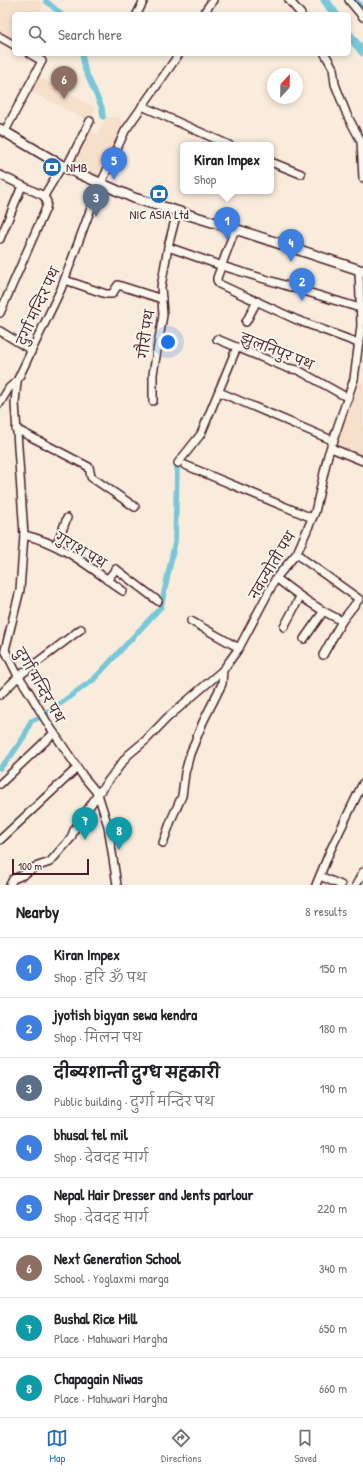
<!DOCTYPE html>
<meta charset="utf-8">
<style>
:root{--surface:#fff;--page:#f6f6f6;--text:#202124;--muted:#757577;--line:#e0e0e0;--accent:#1f6fb2}
body{margin:0;font-family:"Patrick Hand","Playpen Sans Deva",sans-serif;background:var(--page);color:var(--text)}
.compass{position:absolute;left:267px;top:68px;width:36px;height:36px;border-radius:50%;background:var(--surface);box-shadow:0 2px 6px #0003;rotate:22deg}
.scale{position:absolute;left:12px;bottom:10px;width:77px;box-sizing:border-box;padding-left:4px;border:2px solid #4a1f2b;border-top:0;font-size:11px;line-height:14px;white-space:nowrap;color:#4a1f2b;-webkit-text-stroke:3px #fbf7ec;paint-order:stroke}
.you{position:absolute;left:168px;top:342px;width:14px;height:14px;margin:-10px;border:3px solid #fff;border-radius:50%;background:#1a73e8;box-shadow:0 0 0 6px #1a73e833}
.badge{display:grid;place-items:center;width:26px;height:26px;border-radius:50%;background:var(--accent);color:#fff;font-size:13px;font-weight:700}
.pin{position:absolute;translate:-50% -33px;filter:drop-shadow(0 1px 2px #0008)}
.pin::after{content:'';position:absolute;top:21px;width:14px;height:12px;background:inherit;clip-path:polygon(0 0,100% 0,50% 100%)}
.popup{position:absolute;left:180px;top:142px;width:94px;height:52px;box-sizing:border-box;display:grid;place-content:center;border-radius:6px;background:var(--surface);filter:drop-shadow(0 1px 3px #0005);font-size:13px;white-space:nowrap;color:var(--muted)}
.popup b{font-size:15px;color:var(--text)}
.popup::after{content:'';position:absolute;left:50%;top:100%;margin-left:-8px;border:8px solid transparent;border-top-color:var(--surface)}
.list{margin:0;padding:0;list-style:none}
h2{display:flex;justify-content:space-between;align-items:center;height:52px;margin:0;padding:0 16px;font-size:17px}
h2 small{font-size:13px;font-weight:400;color:var(--muted)}
.list li{display:grid;grid-template-columns:26px 1fr auto;gap:12px;align-items:center;box-sizing:border-box;height:60px;padding:0 16px;border-top:1px solid var(--line)}
.list b{display:block;font-size:15px;white-space:nowrap}
.list p{margin:0;font-size:13px;white-space:nowrap;color:var(--muted)}
.list em{font-size:13px;font-style:normal;color:var(--muted)}
.icon{flex:none;width:22px;height:22px;fill:none;stroke:currentColor;stroke-width:2;stroke-linecap:round;stroke-linejoin:round}
.map{position:relative;flex:none;width:363px;height:885px;overflow:hidden}
.search{position:absolute;background:var(--surface);box-shadow:0 2px 6px #0003;left:12px;right:12px;top:12px;height:44px;display:flex;align-items:center;gap:10px;box-sizing:border-box;padding:0 14px;border-radius:6px;color:var(--muted);font-size:15px}
.sheet{height:532px;background:var(--surface)}
nav{display:flex;justify-content:space-around;align-items:center;box-sizing:border-box;height:56px;border-top:1px solid var(--line);background:var(--surface);font-size:11px;color:var(--muted)}
nav a{display:grid;justify-items:center;gap:2px}
nav .on{color:var(--accent)}
.map>svg:first-child{display:block}
.built{fill:#f6dfcb}
.lines{fill:none;stroke-linecap:round;stroke-linejoin:round}
.canal{stroke:#79c7d8;stroke-width:5.5}
.river{stroke:#79c7d8;stroke-width:9}
.minor-casing{stroke:#4a1f2b;stroke-width:10}
.major-casing{stroke:#4a1f2b;stroke-width:12}
.minor{stroke:#fbf7ec;stroke-width:7}
.major{stroke:#fbf7ec;stroke-width:9}
.labels{text-anchor:middle;dominant-baseline:central;stroke-width:4;stroke-linejoin:round;paint-order:stroke}
.poi-label{font-size:13px;fill:#4a1f2b;stroke:#fbf7ec;text-anchor:start}
.street-label{font-size:13px;fill:#4a1f2b;stroke:#fbf7ec}
</style>
<div class="map">
<svg width="363" height="885" viewBox="0 0 363 885">
<rect width="100%" height="100%" fill="#f9ecdd"/>
<filter id="ink" filterUnits="userSpaceOnUse"><feTurbulence type="fractalNoise" baseFrequency=".025" numOctaves="2"/><feDisplacementMap in="SourceGraphic" scale="8" xChannelSelector="R" yChannelSelector="G"/><feConvolveMatrix kernelMatrix="1 2 1 2 8 2 1 2 1" color-interpolation-filters="sRGB"/></filter>
<g filter="url(#ink)">
<g class="built">
<polygon points="0,0 35,0 44,3 39,14 14,14 14,44 0,37"/>
<polygon points="37,76 96,108 89,121 29,91"/>
<polygon points="106,117 119,117 125,126 99,178 68,163 86,129 98,135"/>
<polygon points="357,380 363,382 363,458 335,446"/>
</g>
<g class="lines">
<g class="canal">
<polyline points="46,0 46,1 61,14"/>
<polyline points="355,0 363,8"/>
<polyline points="82,54 85,70 102,108 103,117"/>
<polyline points="0,768 11,756 25,735 31,721 43,716 94,679 161,607 175,542 177,469 178,463"/>
</g>
<g class="river">
<polyline points="325,0 335,14"/>
<polyline points="349,35 363,52"/>
</g>
<defs>
<g id="minor">
<polyline points="289,0 301,14"/>
<polyline points="349,0 363,17"/>
<polyline points="137,14 144,0"/>
<polyline points="203,14 213,0"/>
<polyline points="0,37 14,45"/>
<polyline points="325,54 333,68 335,84 347,115 361,141 363,178"/>
<polyline points="142,106 229,145"/>
<polyline points="5,131 42,61 30,54"/>
<polyline points="271,162 301,174"/>
<polyline points="66,168 90,121"/>
<polyline points="0,175 44,196 62,166"/>
<polyline points="177,212 168,247 222,266 360,308"/>
<polyline points="235,229 217,278 217,280 219,284 297,320 358,343"/>
<polyline points="0,239 22,186"/>
<polyline points="65,280 106,294 112,294 118,285 162,299"/>
<polyline points="0,313 46,208 47,202 44,196"/>
<polyline points="246,322 257,301"/>
<polyline points="0,331 31,350"/>
<polyline points="217,339 287,368 298,370 348,398"/>
<polyline points="219,392 334,441"/>
<polyline points="153,401 153,374 163,315 161,287 168,247"/>
<polyline points="0,403 9,388 17,381"/>
<polyline points="16,429 89,467 91,477 135,507"/>
<polyline points="331,448 363,461"/>
<polyline points="178,463 201,434 237,347"/>
<polyline points="185,465 312,518"/>
<path d="M24,535C62,543 92,569 123,591"/>
<polyline points="56,546 67,518"/>
<path d="M276,578C298,595 317,609 342,621L359,599L303,559L297,553"/>
<polyline points="107,580 116,569 158,601"/>
<polyline points="191,621 239,648"/>
<polyline points="284,627 300,597"/>
<polyline points="304,639 323,612"/>
<polyline points="323,655 342,621"/>
<polyline points="0,695 19,676 81,629"/>
<polyline points="0,784 54,733"/>
<polyline points="0,840 77,768"/>
<polyline points="163,843 172,818 182,796 185,773 190,754 203,722 222,684 223,670"/>
<polyline points="320,876 341,885"/>
<polyline points="10,885 13,879 23,875 35,867 50,862 71,838 74,830 98,794 128,755 146,740 167,718 223,670 239,648 276,578 297,553 315,512 328,455 354,379 361,326 359,270"/>
<polyline points="117,885 108,826 98,794 83,776 48,724 29,692 16,672 5,650 20,590 24,535 15,403 17,381 61,289 97,192 125,131 179,54"/>
<polyline points="316,885 330,851 363,783"/>
<polyline points="356,885 363,872"/>
</g>
<polyline id="major" points="0,129 66,168 134,198 235,229 363,271"/>
</defs>
<use href="#minor" class="minor-casing"/>
<use href="#major" class="major-casing"/>
<use href="#minor" class="minor"/>
<use href="#major" class="major"/>
</g>
</g>
<defs>
<symbol id="bank-disc" viewBox="-11 -11 22 22"><circle r="9.5" fill="#1f6fb2" stroke="#fbf7ec"/><path d="M-6-4H6V4H-6ZM0-2.3a2.3 2.3 0 1 0 0 4.6a2.3 2.3 0 1 0 0-4.6Z" fill="#fff"/></symbol>
</defs>
<g fill-rule="evenodd">
<use href="#bank-disc" x="41" y="156" width="22" height="22"/>
<use href="#bank-disc" x="148" y="183" width="22" height="22"/>
</g>
<g class="labels">
<g class="poi-label">
<text x="66" y="167">NMB</text>
<text x="159" y="214" text-anchor="middle">NIC ASIA Ltd</text>
</g>
<g class="street-label">
<text transform="translate(38 306) rotate(-65)">दुर्गा मन्दिर पथ</text>
<text transform="translate(146 334) rotate(-82)">गौरी पथ</text>
<text transform="translate(277 351) rotate(22)">झुलनिपुर पथ</text>
<text transform="translate(81 550) rotate(31)">गुराश पथ</text>
<text transform="translate(272 565) rotate(-59)">नवज्योती पथ</text>
<text transform="translate(40 685) rotate(60)">दुर्गा मन्दिर पथ</text>
</g>
</g>
</svg>
<svg class="compass" viewBox="-18 -18 36 36"><path d="M0-13l5 13h-10z" fill="#e53935"/><path d="M0 13l5-13h-10z" fill="#757577"/></svg>
<div class="scale">100 m</div>
<div class="you"></div>
<div class="pin badge" style="left:227px;top:240px;background:#3f7fe0">1</div>
<div class="popup"><b>Kiran Impex</b>Shop</div>
<div class="pin badge" style="left:302px;top:301px;background:#3f7fe0">2</div>
<div class="pin badge" style="left:96px;top:217px;background:#5c6f8a">3</div>
<div class="pin badge" style="left:291px;top:262px;background:#3f7fe0">4</div>
<div class="pin badge" style="left:114px;top:180px;background:#3f7fe0">5</div>
<div class="pin badge" style="left:64px;top:99px;background:#8d6e63">6</div>
<div class="pin badge" style="left:85px;top:840px;background:#0f9aa8">7</div>
<div class="pin badge" style="left:119px;top:850px;background:#0f9aa8">8</div>
<div class="search"><svg class="icon" aria-label="search" viewBox="0 0 24 24"><circle cx="10" cy="10" r="6"/><path d="M15 15l6 6"/></svg>Search here</div>
</div>
<section class="sheet">
<h2>Nearby<small>8 results</small></h2>
<ul class="list">
<li><span class="badge" style="background:#3f7fe0">1</span><div><b>Kiran Impex</b><p>Shop · हरि ॐ पथ</p></div><em>150 m</em></li>
<li><span class="badge" style="background:#3f7fe0">2</span><div><b>jyotish bigyan sewa kendra</b><p>Shop · मिलन पथ</p></div><em>180 m</em></li>
<li><span class="badge" style="background:#5c6f8a">3</span><div><b>दीब्यशान्ती दुग्ध सहकारी</b><p>Public building · दुर्गा मन्दिर पथ</p></div><em>190 m</em></li>
<li><span class="badge" style="background:#3f7fe0">4</span><div><b>bhusal tel mil</b><p>Shop · देवदह मार्ग</p></div><em>190 m</em></li>
<li><span class="badge" style="background:#3f7fe0">5</span><div><b>Nepal Hair Dresser and Jents parlour</b><p>Shop · देवदह मार्ग</p></div><em>220 m</em></li>
<li><span class="badge" style="background:#8d6e63">6</span><div><b>Next Generation School</b><p>School · Yoglaxmi marga</p></div><em>340 m</em></li>
<li><span class="badge" style="background:#0f9aa8">7</span><div><b>Bushal Rice Mill</b><p>Place · Mahuwari Margha</p></div><em>650 m</em></li>
<li><span class="badge" style="background:#0f9aa8">8</span><div><b>Chapagain Niwas</b><p>Place · Mahuwari Margha</p></div><em>660 m</em></li>
</ul>
</section>
<nav>
<a class="on"><svg class="icon" aria-label="map" viewBox="0 0 24 24"><path d="M3 6l6-2 6 2 6-2v14l-6 2-6-2-6 2zM9 4v14M15 6v14"/></svg>Map</a>
<a><svg class="icon" aria-label="directions" viewBox="0 0 24 24"><path d="M12 3l9 9-9 9-9-9zM9 14v-3h6M13 9l2 2-2 2"/></svg>Directions</a>
<a><svg class="icon" aria-label="saved" viewBox="0 0 24 24"><path d="M7 4h10v16l-5-4-5 4z"/></svg>Saved</a>
</nav>
